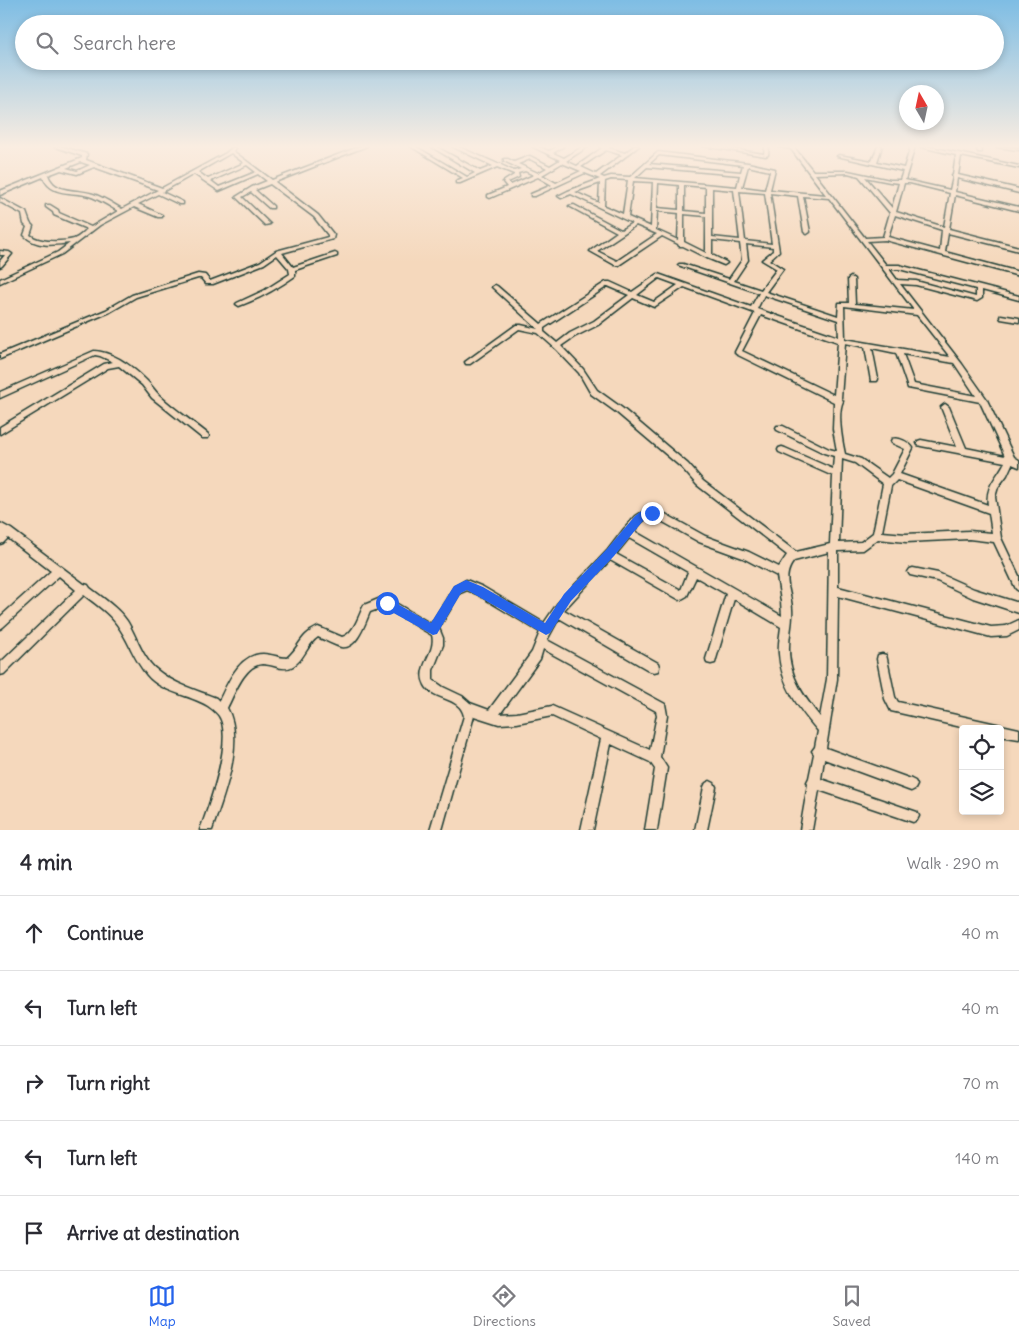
<!DOCTYPE html>
<meta charset="utf-8">
<style>
:root{--surface:#fff;--page:#f2f2f3;--text:#2b2b33;--muted:#7c7c81;--line:#e1e1e2;--accent:#2563eb}
body{margin:0;font-family:Delius,sans-serif;background:var(--page);color:var(--text)}
.controls{position:absolute;right:15px;bottom:15px;display:grid;overflow:hidden;border-radius:5px;box-shadow:0 2px 8px #0003}
.controls button{width:45px;height:45px;display:grid;place-items:center;padding:0;border:0;border-bottom:1px solid var(--line);background:var(--surface);color:var(--text);font:25px sans-serif}
.compass{position:absolute;left:899px;top:85px;width:45px;height:45px;border-radius:50%;background:var(--surface);box-shadow:0 2px 8px #0003;rotate:351deg}
.stop{position:absolute;width:15px;height:15px;margin:-11px;border:4px solid #2563eb;border-radius:50%;background:#fff}
.stop.end{background:#2563eb;border-color:#fff;box-shadow:0 1px 5px #0008}
.list{margin:0;padding:0;list-style:none}
h2{display:flex;justify-content:space-between;align-items:center;height:65px;margin:0;padding:0 20px;font-size:21px}
h2 small{font-size:16px;font-weight:400;color:var(--muted)}
.list li{display:grid;grid-template-columns:32px 1fr auto;gap:15px;align-items:center;box-sizing:border-box;height:75px;padding:0 20px;border-top:1px solid var(--line)}
.list b{display:block;font-size:19px;white-space:nowrap}
.list em{font-size:16px;font-style:normal;color:var(--muted)}
.icon{flex:none;width:28px;height:28px;fill:none;stroke:currentColor;stroke-width:2;stroke-linecap:round;stroke-linejoin:round}
.map{position:relative;flex:none;width:1019px;height:830px;overflow:hidden}
.search{position:absolute;background:var(--surface);box-shadow:0 2px 8px #0003;left:15px;right:15px;top:15px;height:55px;display:flex;align-items:center;gap:12px;box-sizing:border-box;padding:0 18px;border-radius:28px;color:var(--muted);font-size:19px}
.sheet{height:440px;background:var(--surface)}
nav{display:flex;justify-content:space-around;align-items:center;box-sizing:border-box;height:70px;border-top:1px solid var(--line);background:var(--surface);font-size:14px;color:var(--muted)}
nav a{display:grid;justify-items:center;gap:2px}
nav .on{color:var(--accent)}
.map>svg:first-child{display:block}
.lines{fill:none;stroke-linecap:round;stroke-linejoin:round}
.minor-casing{stroke:#1f3d34;stroke-width:3}
.minor{fill:#f5d8bc;fill-rule:evenodd}
.route{fill:#2563eb}
</style>
<div class="map">
<svg width="1019" height="830" viewBox="0 0 1019 830">
<rect width="100%" height="100%" fill="#f5d8bc"/>
<filter id="ink" filterUnits="userSpaceOnUse"><feTurbulence type="fractalNoise" baseFrequency=".02" numOctaves="2"/><feDisplacementMap in="SourceGraphic" scale="10" xChannelSelector="R" yChannelSelector="G"/><feConvolveMatrix kernelMatrix="1 2 1 2 8 2 1 2 1" color-interpolation-filters="sRGB"/></filter>
<g filter="url(#ink)">
<g class="lines">
<defs>
<g id="minor">
<path d="M53,146H60L87,154L86,160L162,188L226,153L233,147L235,148L233,151L272,180L361,146H367L275,182L318,215L334,235L333,239L282,253L293,267L335,253L337,254V256L295,270V276C278,288 259,299 239,306L236,304L237,303L265,290L290,274L289,269L277,255L264,264L213,284H206L201,278H198L136,297L110,312L0,359V354L106,310L132,295L198,274L205,275L210,281L260,262L276,251L328,237V235L314,217L270,184L255,190L273,206V208H269L251,192L242,197L270,224L265,225L236,197L252,187L267,181L258,174L219,191L194,174L162,192L183,202V204H179L158,194L138,204L162,215V217H158L134,207L100,225L62,254L0,283V279L58,252L70,243C54,245 36,248 24,235L27,227L24,224L22,214L0,202V198L26,212L30,223L33,226L30,235C40,243 62,242 74,239C79,237 83,233 87,229L54,215L53,212L46,207V205H50L58,210L59,213L91,227L118,211C109,206 99,199 89,196C72,191 51,197 43,177L0,195V191L82,158V156ZM231,153L244,163L208,179L198,172ZM81,162L90,165L77,171L66,168ZM247,165L256,172L219,187L211,181ZM94,167L158,190L122,209C113,204 103,197 93,194C76,188 56,195 48,175L61,170L77,174Z"/>
<path d="M410,146H415L467,177L475,173L430,146H435L480,171L493,166L451,146H457L498,164H501V165L514,171L521,169L504,161V159H508L514,162L530,156L550,166L560,160L531,146H537L549,151L559,146H564L553,153L564,158L584,146H589L566,161L577,166L602,148L600,147V146H610L609,148L625,153L634,146H639L600,176L604,178L611,176L630,177L658,152L748,163L775,169L770,190L826,195L791,149L774,146H793L813,171H848L890,180H900L903,171L837,156L839,155L872,161L878,146H882L877,162L904,168L911,146H915L905,180L950,190L953,177L952,176L953,175L956,155L917,146H926L1019,166V168L961,156L958,175L1019,189V193L957,178L955,192L1019,207V211L955,195L949,229L1019,247V251L948,233L945,252L1019,272V276L885,240L867,241L886,265H899L1019,296V300L982,290V298L977,301L916,285L900,284L962,364L986,398L1014,457L1019,460V467L1012,464L1007,475L998,487L995,497L1001,538L1019,576V591L1016,589L994,542L969,539L906,542L878,539L863,550L838,551V587L991,627L1006,626L1019,620V630L1007,636L991,637L838,596L837,679L826,748L911,779L915,781L917,785L915,789L911,791L824,759L821,779L917,812L919,816L917,820L913,822L819,790L812,830H800L808,784L807,782L809,778L814,754L812,751L815,747L818,731C799,709 781,684 779,654C778,645 780,636 781,627L734,599L716,659L715,663L711,664L707,663L706,659L726,594L696,577L687,596L680,600L610,560L564,610L658,663L659,667L658,671L654,672L650,671L559,618L547,640L665,704L667,715L660,757L667,768L657,830H645L655,769L650,762L611,744L593,830H581L601,739L552,716L517,723L499,724L474,716L442,830H430L464,716C460,696 433,701 425,685C415,667 437,653 432,635L386,608H381L370,612C365,623 357,650 341,647C334,645 325,640 318,637C307,644 304,660 293,666C287,670 280,668 274,666C270,665 266,664 262,664C244,665 234,695 227,708C246,741 223,797 212,830H200C209,806 234,739 219,716C217,713 211,708 208,706C189,694 162,693 147,675C135,661 130,644 120,629C112,615 97,605 84,595L4,674L0,675V663L76,590L59,576L3,627L0,629V617L51,571L8,538L3,543L0,544V534L1,533L0,532V523L11,529L84,584L88,585L90,588C103,598 118,608 127,621C137,637 142,658 157,670C174,684 196,690 216,698L219,701C228,683 239,654 263,654C271,654 279,658 287,658C300,647 300,635 318,627L342,637C354,634 359,615 364,605L381,598H387L431,624L454,587L466,580L483,587L544,623L557,604L608,550L624,529L636,516L647,509L660,511L705,536L749,552L779,567L787,555L697,485L682,468L616,412L591,394L579,373L557,350L538,333L519,329L470,364H466L465,362L516,325H521L538,329L493,288L492,287L495,285L497,286L541,324L606,282H610L632,292L658,274L751,307L759,293L678,265L679,264H683L729,279L742,260L740,243L712,240V255L726,262L727,263L724,265L707,258L683,246H679L678,244L662,236L619,265H615L590,251L617,232L569,206L574,205L621,230L632,223L571,194L561,198L558,196L568,191L600,179L585,173L535,196H531V194L552,185L538,177L490,198L488,197V195L507,187L503,182L514,175V174L497,167L460,183H456V181L463,178ZM606,150L622,155L596,174L581,167ZM659,155L743,165L741,172L649,164ZM530,159L547,168L538,173L518,164ZM562,163L581,171L556,183L542,175ZM748,166L770,171L765,190L742,187ZM647,167L740,175L737,187L635,178ZM525,171L534,175L511,185L508,182L519,177L518,173ZM848,173L859,176L890,213L883,237L865,238L815,174ZM865,177L890,182L899,183L892,208ZM611,179L628,180L623,214L604,206L605,181ZM633,181L653,182L651,227L628,217ZM600,183L599,203L575,192ZM658,183L679,185V210L657,208ZM904,183H910L950,193L944,227L896,212ZM684,185L706,187V213L684,211ZM712,188L734,190L740,240L712,237ZM739,191L765,193L772,244L745,241ZM770,193L798,196L804,232L807,234L810,232L803,196L829,198L914,310L855,304L854,279L851,277L848,279L849,303H839L838,316L766,292L783,269L769,260L779,251ZM657,211L679,213L678,240L656,230ZM684,214L706,216V253L684,242ZM895,215L942,230L940,251L888,237ZM636,225L657,234L617,261L597,251ZM746,244L773,247V251L762,260L777,269L761,290L734,281L748,260ZM889,269H899L976,289V297L916,281L897,280ZM659,278L678,285L654,302L637,295ZM608,286L629,295L594,321L570,333L557,343L544,332V328ZM684,287L755,313L735,352L736,354L834,402L833,429L837,451L829,449L783,426H777L776,428L777,430L824,453L834,456L833,469L785,448L782,447L779,448L778,450L779,452L833,476L830,544L796,552L703,481L688,464L622,408L597,390L583,369L561,346L574,337L598,325L633,298L654,307ZM764,295L838,320L839,337L757,309ZM844,306L917,315L950,357L845,339ZM761,315L838,342L834,395L742,351ZM845,343L865,347L871,381H877L878,379L872,348L896,353L908,388L980,402L1005,456L966,448L949,407L945,404L941,407L957,447L921,440L918,441L917,443L918,445L921,446L1005,462C997,478 985,486 988,505L900,474L913,448C909,442 899,437 892,439L891,441L892,443L905,449L892,474L888,478L861,459L845,454C842,440 837,413 843,401L841,398ZM903,354L954,363L976,396L914,384ZM842,459L855,463L883,484L873,533L861,542L839,543ZM897,480L989,513L992,533L969,531L906,534L882,532L891,486ZM648,517L656,518L699,542L743,558L777,576L781,601L782,616L634,531L642,522ZM629,538L688,572L681,590L616,554ZM829,552L827,679L820,717C804,697 788,675 789,647C789,634 793,622 792,609C791,590 781,577 794,561ZM467,590L477,594L540,632L532,652L489,710L470,703L462,696L443,687L433,680V670L443,645V638L439,628L460,593ZM543,649L656,711L657,715L650,750L552,706L517,713L500,714L540,659Z"/>
<polygon points="703,146 715,146 764,154 765,146 769,146 768,155 766,156"/>
<polygon points="976,146 980,146 982,152 978,152"/>
<polygon points="994,146 1019,148 1019,150 996,147"/>
<polygon points="0,251 9,252 12,254 2,266 0,267 0,261 5,255 0,255"/>
<polygon points="1001,315 1019,318 1019,322 1001,319 1000,317"/>
<path d="M94,351C114,352 133,367 147,381C151,385 155,391 159,395C174,409 192,421 208,434L209,436L208,438H202L152,398L142,385L119,366L108,368L0,434V427L104,364L113,362L100,356L95,355L0,398V392Z"/>
<polygon points="913,568 938,573 974,589 1019,603 1019,613 973,598 937,581 910,575 908,572 910,569"/>
<polygon points="882,654 886,655 887,659 895,697 898,702 1019,729 1019,739 1000,736 1000,729 970,729 891,711 885,699 877,659 878,655"/>
<polygon points="710,781 714,783 716,787 707,830 695,830 704,787 706,783"/>
</g>
</defs>
<use href="#minor" class="minor-casing"/>
<use href="#minor" class="minor"/>
</g>
</g>
<linearGradient id="sky" x2="0" y2="1"><stop stop-color="#7ebde4"/><stop offset="0.56" stop-color="#faede1"/><stop offset="1" stop-color="#faede1" stop-opacity="0"/></linearGradient>
<rect width="1019" height="262" fill="url(#sky)"/>
<polygon class="route" points="652,509 657,513 656,516 646,518 642,522 614,556 571,601 550,633 546,635 467,590 461,593 437,634 433,635 383,607 382,603 383,600 387,598 431,623 454,586 466,580 483,587 545,623 564,594 607,549 635,516 640,512"/>
</svg>
<div class="controls">
<button><svg class="icon" aria-label="locate" viewBox="0 0 24 24"><circle cx="12" cy="12" r="6"/><path d="M12 2v4M12 18v4M2 12h4M18 12h4"/></svg></button>
<button><svg class="icon" aria-label="layers" viewBox="0 0 24 24"><path d="M12 4l9 5-9 5-9-5zM3 14l9 5 9-5"/></svg></button>
</div>
<svg class="compass" viewBox="-18 -18 36 36"><path d="M0-13l5 13h-10z" fill="#e53935"/><path d="M0 13l5-13h-10z" fill="#7c7c81"/></svg>
<div class="stop" style="left:387px;top:603px"></div>
<div class="stop end" style="left:652px;top:513px"></div>
<div class="search"><svg class="icon" aria-label="search" viewBox="0 0 24 24"><circle cx="10" cy="10" r="6"/><path d="M15 15l6 6"/></svg>Search here</div>
</div>
<section class="sheet">
<h2>4 min<small>Walk · 290 m</small></h2>
<ul class="list">
<li><svg class="icon" aria-label="ahead" viewBox="0 0 24 24"><path d="M12 20V5M6 11l6-6 6 6"/></svg><div><b>Continue</b></div><em>40 m</em></li>
<li><svg class="icon" aria-label="left" viewBox="0 0 24 24"><path d="M17 20v-9H6M10 6l-5 5 5 5"/></svg><div><b>Turn left</b></div><em>40 m</em></li>
<li><svg class="icon" aria-label="right" viewBox="0 0 24 24"><path d="M7 20v-9h11M14 6l5 5-5 5"/></svg><div><b>Turn right</b></div><em>70 m</em></li>
<li><svg class="icon" aria-label="left" viewBox="0 0 24 24"><path d="M17 20v-9H6M10 6l-5 5 5 5"/></svg><div><b>Turn left</b></div><em>140 m</em></li>
<li><svg class="icon" aria-label="arrive" viewBox="0 0 24 24"><path d="M6 21V4h12l-3 4 3 4H6"/></svg><div><b>Arrive at destination</b></div></li>
</ul>
</section>
<nav>
<a class="on"><svg class="icon" aria-label="map" viewBox="0 0 24 24"><path d="M3 6l6-2 6 2 6-2v14l-6 2-6-2-6 2zM9 4v14M15 6v14"/></svg>Map</a>
<a><svg class="icon" aria-label="directions" viewBox="0 0 24 24"><path d="M12 3l9 9-9 9-9-9zM9 14v-3h6M13 9l2 2-2 2"/></svg>Directions</a>
<a><svg class="icon" aria-label="saved" viewBox="0 0 24 24"><path d="M7 4h10v16l-5-4-5 4z"/></svg>Saved</a>
</nav>
